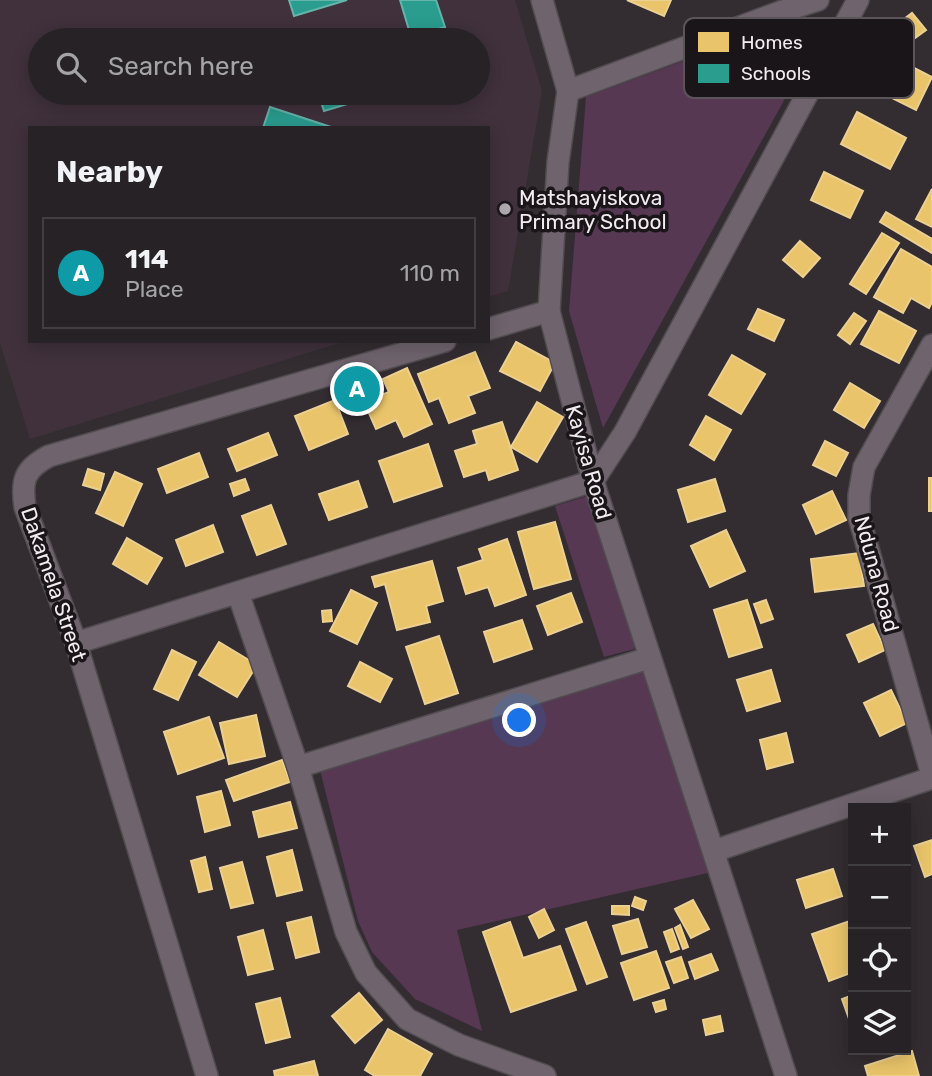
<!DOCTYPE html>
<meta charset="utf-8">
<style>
:root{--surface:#262226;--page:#2e2a2e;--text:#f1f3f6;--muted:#a4a4a7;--line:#423f43;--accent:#1a73e8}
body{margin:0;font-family:Rubik,sans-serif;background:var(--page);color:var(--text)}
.controls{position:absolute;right:21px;bottom:21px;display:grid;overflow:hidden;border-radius:0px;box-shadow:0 4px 18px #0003}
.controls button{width:63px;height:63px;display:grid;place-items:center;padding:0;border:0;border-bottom:2px solid var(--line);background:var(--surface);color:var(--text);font:35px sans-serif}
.you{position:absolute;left:520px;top:721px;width:24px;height:24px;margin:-18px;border:5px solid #fff;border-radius:50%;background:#1a73e8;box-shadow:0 0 0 10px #1a73e833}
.badge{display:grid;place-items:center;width:46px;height:46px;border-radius:50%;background:var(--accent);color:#fff;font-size:23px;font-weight:700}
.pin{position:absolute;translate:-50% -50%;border:4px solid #fff;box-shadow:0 2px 7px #0006}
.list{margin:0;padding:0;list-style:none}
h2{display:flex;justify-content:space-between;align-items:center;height:91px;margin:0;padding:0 28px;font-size:30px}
h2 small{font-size:23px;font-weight:400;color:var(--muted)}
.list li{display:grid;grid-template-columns:46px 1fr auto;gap:21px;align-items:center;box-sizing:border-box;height:112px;margin:0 14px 14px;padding:0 14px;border:2px solid var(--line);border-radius:0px}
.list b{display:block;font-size:26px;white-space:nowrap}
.list p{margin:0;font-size:23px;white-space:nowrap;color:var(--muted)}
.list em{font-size:23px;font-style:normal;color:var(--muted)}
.icon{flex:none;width:38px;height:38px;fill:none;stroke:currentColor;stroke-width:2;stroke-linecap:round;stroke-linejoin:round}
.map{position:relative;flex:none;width:932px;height:1076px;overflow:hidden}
.search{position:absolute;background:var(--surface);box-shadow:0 4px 18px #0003;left:28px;top:28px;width:462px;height:77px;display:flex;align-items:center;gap:18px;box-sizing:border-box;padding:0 24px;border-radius:38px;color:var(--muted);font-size:26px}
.panel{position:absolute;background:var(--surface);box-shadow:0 4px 18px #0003;left:28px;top:126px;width:462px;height:217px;border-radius:0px}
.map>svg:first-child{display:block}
.built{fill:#40313d;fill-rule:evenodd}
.green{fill:#563853}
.homes{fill:#e9c46a;stroke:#ecd092;stroke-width:2}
.schools{fill:#2a9d8f;stroke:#66b4ac;stroke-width:2}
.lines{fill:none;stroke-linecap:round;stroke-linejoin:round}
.minor-casing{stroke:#514c50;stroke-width:24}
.minor{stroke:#6f646e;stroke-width:21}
.poi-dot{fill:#afa8ae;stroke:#1a1519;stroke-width:2.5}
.labels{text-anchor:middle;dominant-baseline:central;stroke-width:7;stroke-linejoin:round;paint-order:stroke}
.poi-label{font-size:21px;fill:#f2ebf1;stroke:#1a1519;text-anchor:start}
.street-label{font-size:21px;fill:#f2ebf1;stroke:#1a1519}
.key{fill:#1a1519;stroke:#5b555a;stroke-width:2}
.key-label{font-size:19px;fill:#f2ebf1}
</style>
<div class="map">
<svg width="932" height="1076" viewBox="0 0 932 1076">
<rect width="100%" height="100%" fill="#332d32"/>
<path class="built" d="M0,0H515L542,91L508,291L488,297V128H30V341H346L30,439L0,343ZM40,40H478V93H40Z"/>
<g class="green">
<polygon points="795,20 804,21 811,30 814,46 603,428 569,311 586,97"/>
<polygon points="588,496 636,642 634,649 604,657 555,506"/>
<polygon points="644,670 712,872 457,930 482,1031 415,999 372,952 358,921 320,770"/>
</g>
<g class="homes">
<polygon points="627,0 671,0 664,16"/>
<polygon points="912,13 926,30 908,43 895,26"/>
<polygon points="887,54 932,77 916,110 870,87"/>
<polygon points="857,112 906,138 890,169 841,144"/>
<polygon points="824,172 863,191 850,218 811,200"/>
<polygon points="932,189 932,227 916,219"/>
<polygon points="886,212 932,239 932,253 880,222"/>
<polygon points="882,233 899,243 866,294 850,284"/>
<polygon points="800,241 820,258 803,277 783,260"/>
<polygon points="901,249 932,267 932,302 929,308 911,298 903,313 874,297"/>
<polygon points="758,309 784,320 774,341 748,329"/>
<polygon points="879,311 916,331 899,363 861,344"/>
<polygon points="854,313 866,321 850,344 838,335"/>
<polygon points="516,342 555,363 540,391 500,371"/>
<polygon points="475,352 490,388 468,396 475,413 449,423 439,398 429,402 418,374"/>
<polygon points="732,355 765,374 741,414 709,395"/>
<polygon points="407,368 432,424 404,437 396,420 376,429 364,402 389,392 383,379"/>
<polygon points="850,383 880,401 864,428 834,410"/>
<polygon points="335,400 348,434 309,450 295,416"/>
<polygon points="537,402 563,417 537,462 511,447"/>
<polygon points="706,416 731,430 714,460 690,445"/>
<polygon points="502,422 518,470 489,480 486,470 464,477 455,451 477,444 473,431"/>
<polygon points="268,433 277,455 237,471 228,449"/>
<polygon points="825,441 848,453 836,476 813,465"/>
<polygon points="428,444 442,486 394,502 379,461"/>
<polygon points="199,453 208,477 167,493 158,469"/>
<polygon points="88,469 104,474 100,490 83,485"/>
<polygon points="115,472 142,484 123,526 96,513"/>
<rect x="929" y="478" width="3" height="33"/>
<polygon points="245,479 249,490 234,496 230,484"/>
<polygon points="715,479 725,511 688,522 678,490"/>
<polygon points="358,481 367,507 329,520 319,494"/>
<polygon points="832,491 846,520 816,534 803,505"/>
<polygon points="271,505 286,544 257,555 242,516"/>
<polygon points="555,522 571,579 534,589 518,532"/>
<polygon points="213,525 223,552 186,566 176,540"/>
<polygon points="726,530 745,571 710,587 691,546"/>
<polygon points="127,538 162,558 147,584 113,564"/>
<polygon points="507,539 526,595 495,606 488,587 466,594 458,568 483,560 479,549"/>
<polygon points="859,553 864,586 815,592 811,559"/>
<polygon points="432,561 443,601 426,606 430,622 397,630 385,584 375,587 372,577"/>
<polygon points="351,590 377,603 357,644 330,631"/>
<polygon points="571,593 582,622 548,635 537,606"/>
<polygon points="747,600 762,647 729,657 714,610"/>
<polygon points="766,600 773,619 761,623 754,604"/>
<polygon points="331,610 332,621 323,622 322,611"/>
<polygon points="522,620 532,649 494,662 484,632"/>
<polygon points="873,624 885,650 859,662 847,635"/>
<polygon points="439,636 458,693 425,704 406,647"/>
<polygon points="219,642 257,665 237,697 199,675"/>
<polygon points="172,650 196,662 178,700 154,689"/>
<polygon points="360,662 392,679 380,702 348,686"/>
<polygon points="771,670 780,701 747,711 737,680"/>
<polygon points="891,690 907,723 880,736 864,703"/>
<polygon points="256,715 265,756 229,764 220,723"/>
<polygon points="209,717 224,758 178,774 164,732"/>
<polygon points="786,733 793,762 767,769 760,740"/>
<polygon points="282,760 290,782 234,801 226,780"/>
<polygon points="221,791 230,825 205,832 197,797"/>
<polygon points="290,802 297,828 259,837 253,812"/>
<polygon points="932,840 932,874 925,877 914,846"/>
<polygon points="292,850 302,890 277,896 267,857"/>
<polygon points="205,857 212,889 199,892 191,861"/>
<polygon points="242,862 253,903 231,908 220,868"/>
<polygon points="833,869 842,896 806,908 797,880"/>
<polygon points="635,897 646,901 643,910 632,906"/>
<polygon points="693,900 709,929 691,938 675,909"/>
<polygon points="612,906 629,906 629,915 612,914"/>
<polygon points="544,909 554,930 539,938 529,917"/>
<polygon points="311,917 319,952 296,958 287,923"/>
<polygon points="638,919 647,947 622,954 613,926"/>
<polygon points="853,920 853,972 829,981 812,934"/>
<polygon points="510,922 523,958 560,946 576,990 511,1012 483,932"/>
<polygon points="586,922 607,977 587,984 566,929"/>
<polygon points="680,925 688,947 683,949 675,928"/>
<polygon points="672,929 679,949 671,952 664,932"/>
<polygon points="263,930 273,969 248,975 238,937"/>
<polygon points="656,951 669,988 634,1000 621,963"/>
<polygon points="711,954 718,970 695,979 689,962"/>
<polygon points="681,957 688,978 674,983 666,962"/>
<polygon points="359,993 382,1020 355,1043 332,1016"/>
<polygon points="853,995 853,1030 842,999"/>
<polygon points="280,998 290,1037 266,1043 256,1004"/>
<polygon points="664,1000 666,1009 656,1012 653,1003"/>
<polygon points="720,1016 723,1031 706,1035 703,1020"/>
<polygon points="388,1029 432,1054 420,1076 375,1076 365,1070"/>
<polygon points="912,1051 919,1076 868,1076 865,1066"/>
<polygon points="314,1061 318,1076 275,1076 274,1071"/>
</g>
<g class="schools">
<polygon points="289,0 347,0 294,16"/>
<polygon points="400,0 436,0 445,27 429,32 432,40 412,40"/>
<polygon points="318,93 384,93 324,111"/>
<polygon points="270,107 334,128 263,128"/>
</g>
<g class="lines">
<defs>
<g id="minor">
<polyline points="542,0 568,91"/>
<polyline points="488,329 549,311"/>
<polyline points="932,345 864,467 859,495 859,517 932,775"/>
<polyline points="238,593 298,767 346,932 366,973 407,1019 459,1045 545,1076"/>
<polyline points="76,643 593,481 625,432 858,0"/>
<polyline points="298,767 649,658"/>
<polyline points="714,851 932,778"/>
<path d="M207,1076L76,643L25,507C21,481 24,469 49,456L445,341"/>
<polyline points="786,1076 593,481 549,311 558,162 568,91 780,12 818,0"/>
</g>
</defs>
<use href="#minor" class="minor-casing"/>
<use href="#minor" class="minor"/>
</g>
<circle class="poi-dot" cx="505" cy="209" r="7"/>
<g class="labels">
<g class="poi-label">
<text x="519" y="197">Matshayiskova<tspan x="519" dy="24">Primary School</tspan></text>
</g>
<g class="street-label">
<text transform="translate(589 462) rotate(74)">Kayisa Road</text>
<text transform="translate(877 574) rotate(75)">Nduna Road</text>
<text transform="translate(54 584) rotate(71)">Dakamela Street</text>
</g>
</g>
<rect x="684" y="18" width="230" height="80" rx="10" class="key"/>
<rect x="698" y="32" width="31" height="20" fill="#e9c46a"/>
<rect x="698" y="64" width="31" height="19" fill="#2a9d8f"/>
<g class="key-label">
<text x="741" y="49">Homes</text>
<text x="741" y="80">Schools</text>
</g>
</svg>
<div class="controls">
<button>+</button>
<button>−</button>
<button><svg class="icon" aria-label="locate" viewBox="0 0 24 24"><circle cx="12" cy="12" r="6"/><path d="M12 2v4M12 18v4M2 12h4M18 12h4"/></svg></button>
<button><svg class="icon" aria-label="layers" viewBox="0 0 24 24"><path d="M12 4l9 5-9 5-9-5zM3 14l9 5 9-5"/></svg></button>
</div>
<div class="you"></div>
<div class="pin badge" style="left:357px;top:389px;background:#0f9aa8">A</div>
<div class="search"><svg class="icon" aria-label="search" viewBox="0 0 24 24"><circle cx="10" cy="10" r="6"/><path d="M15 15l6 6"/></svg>Search here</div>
<section class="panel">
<h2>Nearby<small></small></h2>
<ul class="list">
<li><span class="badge" style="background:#0f9aa8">A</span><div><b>114</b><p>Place</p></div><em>110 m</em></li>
</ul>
</section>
</div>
